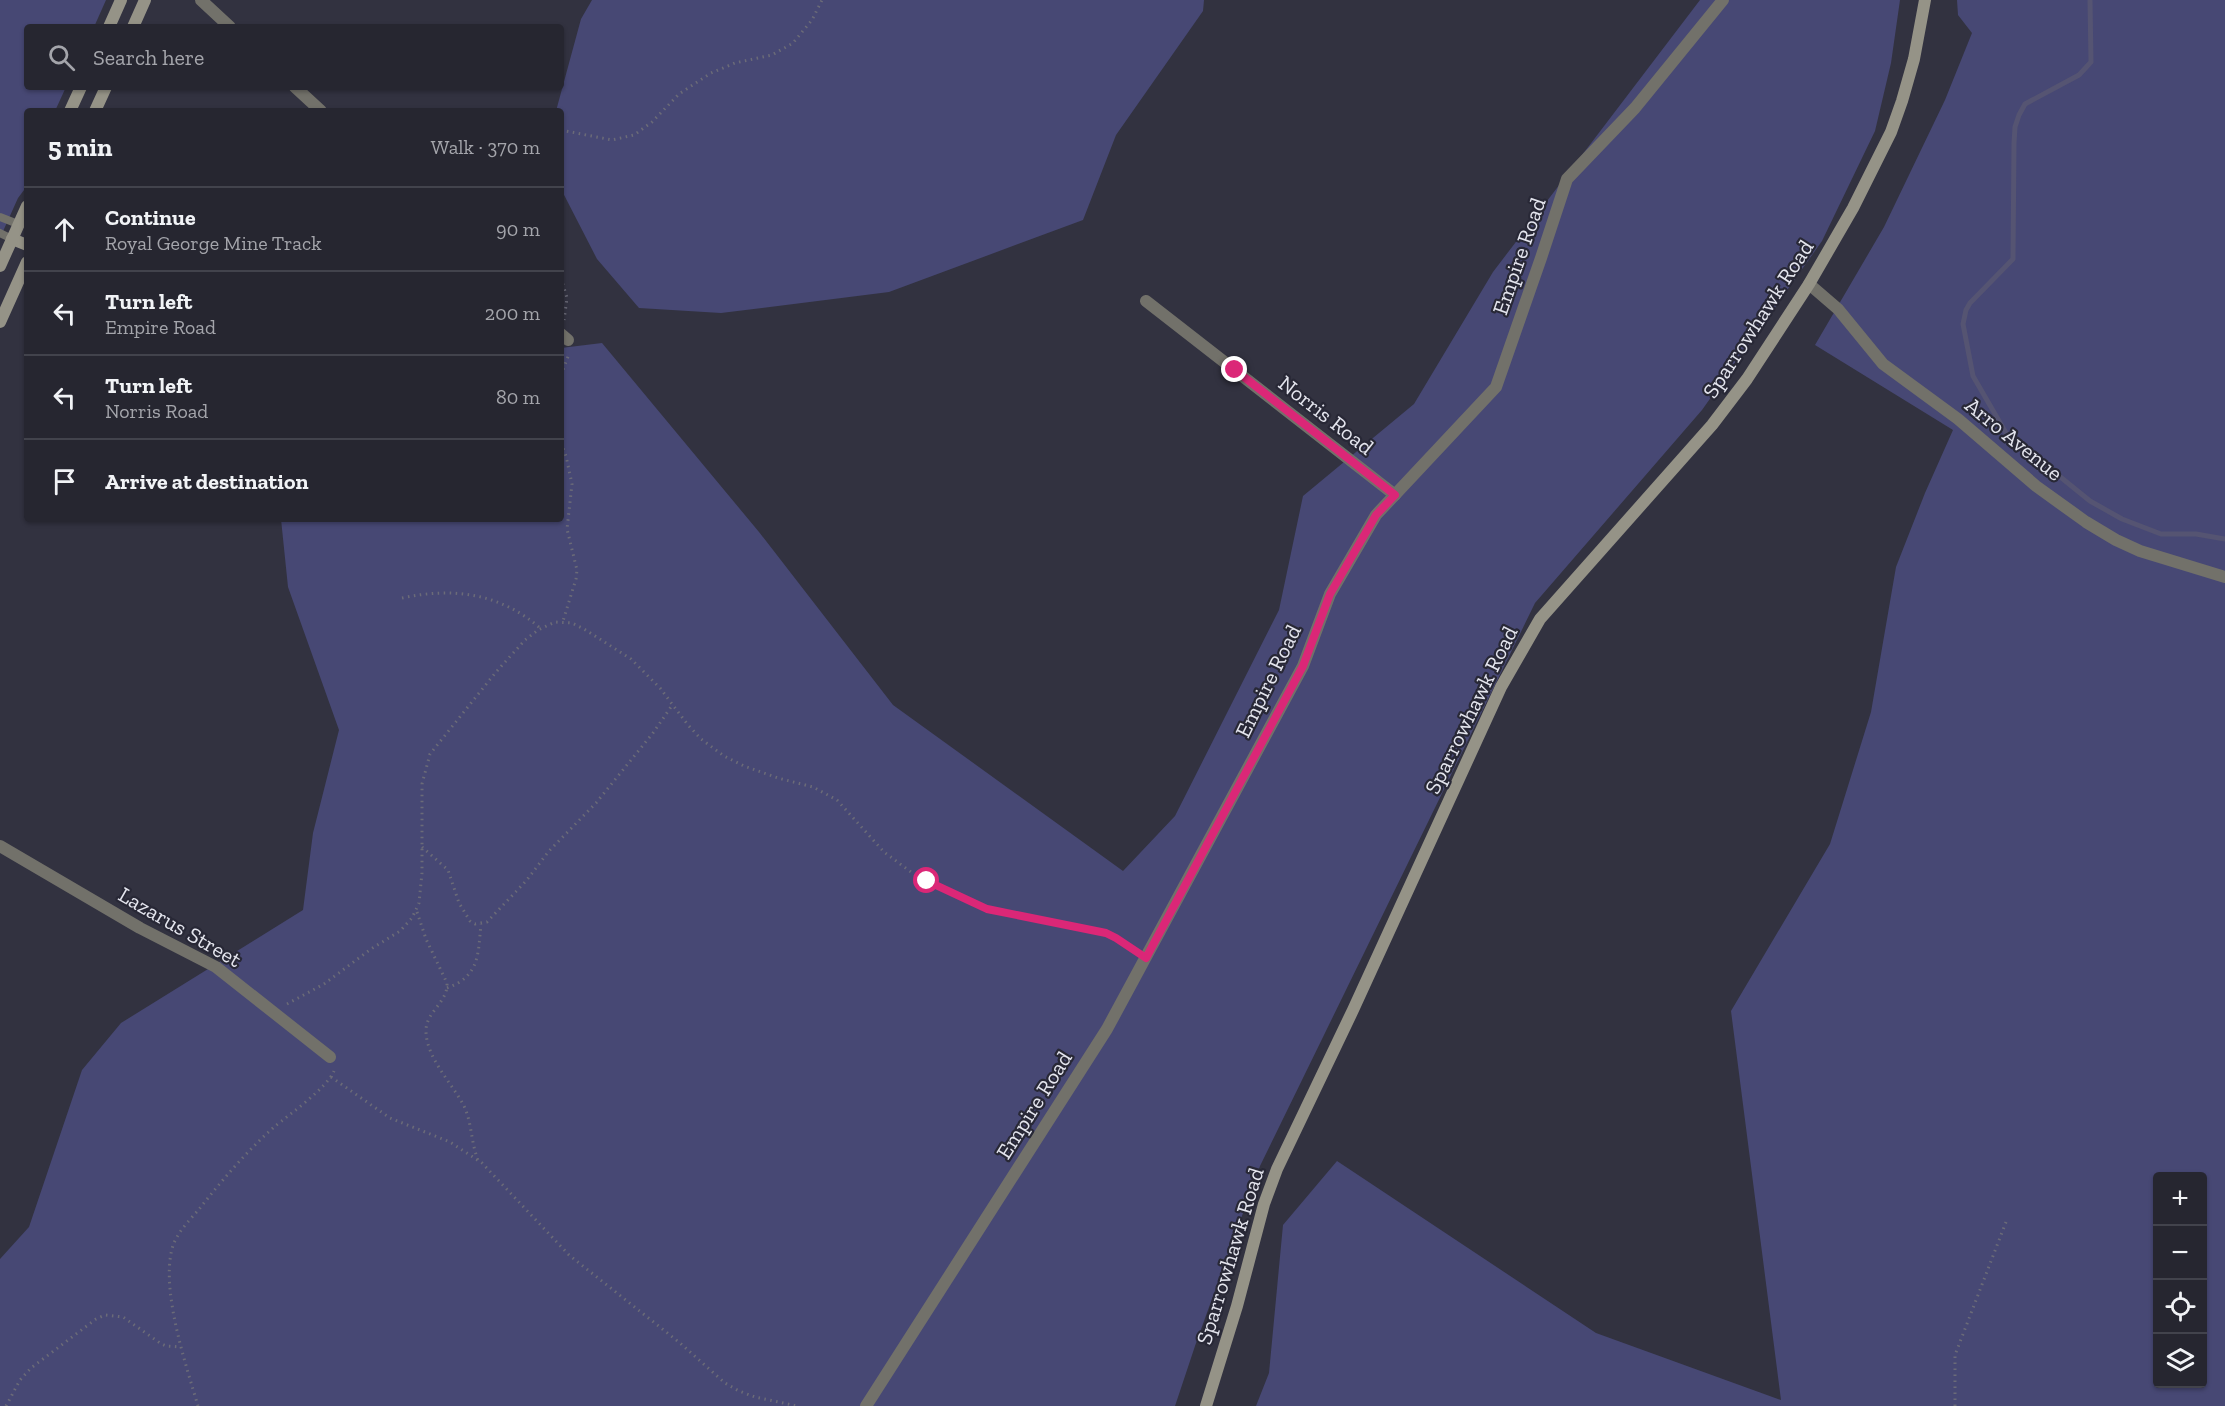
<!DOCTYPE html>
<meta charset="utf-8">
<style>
:root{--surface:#262630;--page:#2e2e38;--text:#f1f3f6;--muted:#a4a5ab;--line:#42434c}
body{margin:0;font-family:"Zilla Slab",serif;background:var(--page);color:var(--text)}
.controls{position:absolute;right:18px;bottom:18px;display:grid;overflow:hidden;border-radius:6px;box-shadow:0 2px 4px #0004}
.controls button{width:54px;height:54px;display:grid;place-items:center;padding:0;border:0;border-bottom:2px solid var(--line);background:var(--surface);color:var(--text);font:30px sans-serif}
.stop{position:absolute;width:18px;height:18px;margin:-14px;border:4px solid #db2777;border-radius:50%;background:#fff}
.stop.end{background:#db2777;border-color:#fff;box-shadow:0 2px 6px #0008}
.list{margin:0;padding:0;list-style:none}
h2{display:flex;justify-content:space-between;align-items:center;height:78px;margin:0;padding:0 24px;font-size:26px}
h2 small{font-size:20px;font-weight:400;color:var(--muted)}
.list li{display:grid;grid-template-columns:39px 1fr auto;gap:18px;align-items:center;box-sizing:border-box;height:84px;padding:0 24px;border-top:2px solid var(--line)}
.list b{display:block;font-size:22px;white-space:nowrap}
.list p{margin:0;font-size:20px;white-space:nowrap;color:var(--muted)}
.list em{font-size:20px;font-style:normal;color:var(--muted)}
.icon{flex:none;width:33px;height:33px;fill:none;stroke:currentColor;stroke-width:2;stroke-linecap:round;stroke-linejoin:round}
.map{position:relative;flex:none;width:2225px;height:1406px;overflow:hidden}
.search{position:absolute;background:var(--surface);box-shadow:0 2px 4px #0004;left:24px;top:24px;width:540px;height:66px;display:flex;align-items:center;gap:15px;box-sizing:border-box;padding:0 21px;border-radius:6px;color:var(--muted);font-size:22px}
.panel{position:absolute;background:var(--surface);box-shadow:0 2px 4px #0004;left:24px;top:108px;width:540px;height:414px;border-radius:6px}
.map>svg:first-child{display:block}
.green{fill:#474874;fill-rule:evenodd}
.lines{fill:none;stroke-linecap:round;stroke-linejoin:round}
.stream{stroke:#555472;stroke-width:5}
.path{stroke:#6b6b78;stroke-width:3;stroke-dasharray:1.5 4.5;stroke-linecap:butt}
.lane{stroke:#72716a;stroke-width:8}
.street{stroke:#72716a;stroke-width:12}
.secondary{stroke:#959387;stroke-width:12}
.route{stroke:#db2777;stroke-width:8}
.labels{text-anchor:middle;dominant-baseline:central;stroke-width:4.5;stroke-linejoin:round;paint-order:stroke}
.street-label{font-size:22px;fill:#e4e5ee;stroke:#282836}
</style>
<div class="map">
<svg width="2225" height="1406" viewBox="0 0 2225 1406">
<rect width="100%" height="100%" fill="#323240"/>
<g class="green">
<polygon points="0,0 106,0 94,27 27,27 27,87 66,87 55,111 27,111 27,186 18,198 0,238"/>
<polygon points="592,0 1204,0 1203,11 1116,135 1083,220 889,292 721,313 639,308 597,259 561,189 561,111 556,111 581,19"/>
<polygon points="1700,0 1900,0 1891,63 1875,131 1822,241 1702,410 1535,603 1260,1166 1195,1346 1175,1406 0,1406 0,1259 29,1227 82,1070 121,1023 303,910 313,833 339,730 288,587 281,519 561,519 561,348 602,343 759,532 893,705 1123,871 1175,816 1279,610 1303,496 1414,404 1493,272"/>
<path d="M1957,0H2225V1406H1256L1269,1373L1283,1225L1337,1161L1596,1333L1781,1400L1731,1011L1830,844L1871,712L1896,567L1925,493L1953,430L1815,345L1884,227L1945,100L1972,33L1958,15ZM2158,1176H2202V1384H2158Z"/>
</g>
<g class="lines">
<polyline class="stream" points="2090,0 2091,62 2079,75 2025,104 2019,115 2015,127 2014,143 2013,259 1970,303 1966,310 1963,324 1973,376 2006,433 2090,501 2122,519 2161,534 2196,534 2225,539"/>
<g class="path">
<polyline points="561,130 612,140 634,135 652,122 679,94 711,73 735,63 772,55 793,43 812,20 822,0"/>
<polyline points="561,278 567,298 564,320"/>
<polyline points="561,375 569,354"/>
<polyline points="561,443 566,456 572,484 567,529 577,570 576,579 563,621"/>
<path d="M402,598C453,587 500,593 540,628"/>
<polyline points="422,847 448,870 459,903 470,921 475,924 487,922 526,881 549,851 596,803 653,733 673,704"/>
<path d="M417,912L426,939L447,983C448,1003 425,1012 426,1032C427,1059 452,1083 464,1106C472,1123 471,1143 478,1160"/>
<path d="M447,988C480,976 478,954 481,924"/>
<polyline points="287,1004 324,984 371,949 400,931 412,918 419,903 422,873 422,784 430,754 496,672 525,640 538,630 555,622 572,623 584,629 631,659 660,688 688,725 701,739 724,756 744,766 778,778 813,787 837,800 884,852 915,875 987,909 1038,921 1092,929 1116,938 1134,950"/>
<polyline points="331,1077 390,1118 450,1142 482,1163 569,1255 680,1343 725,1383 739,1391 755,1397 797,1406"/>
<polyline points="6,1406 20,1380 31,1368 96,1319 105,1315 123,1317 160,1343 166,1346 181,1347"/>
<path d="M198,1406C186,1365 161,1291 172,1249C176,1233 190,1220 200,1208C223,1179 247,1151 274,1127C290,1114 327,1088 334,1071"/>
<polyline points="1955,1406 1955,1355 2006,1222"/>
</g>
<g class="lane">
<polyline points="0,217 18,224"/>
<polyline points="0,233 12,239"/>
</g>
<g class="street">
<polyline points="201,0 230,27"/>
<polyline points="295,87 321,111"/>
<polyline points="1809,284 1838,309 1883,364 1958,419 2036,486 2086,522 2116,540 2140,551 2225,577"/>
<polyline points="1146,301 1395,495"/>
<polyline points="561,334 568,340"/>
<polyline points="0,846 140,928 216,967 330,1057"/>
<polyline points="866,1406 1107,1029 1303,666 1330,594 1376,515 1496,387 1541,258 1567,179 1635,108 1723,0"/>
</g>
<g class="secondary">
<polyline points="109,27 121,0"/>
<polyline points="133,27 145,0"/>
<polyline points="70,111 81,87"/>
<polyline points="95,111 106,87"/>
<polyline points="12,239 27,245"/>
<polyline points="0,266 27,206"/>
<polyline points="0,322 27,262"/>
<polyline points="1206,1406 1237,1306 1264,1204 1277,1169 1353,1010 1501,687 1540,619 1712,425 1747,379 1809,284 1853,208 1891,132 1902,101 1914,59 1925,0"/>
</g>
</g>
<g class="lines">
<polyline class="route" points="927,881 987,909 1106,933 1116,938 1146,958 1303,666 1330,594 1376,515 1395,495 1235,370"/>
</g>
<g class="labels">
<g class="street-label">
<text transform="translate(1519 256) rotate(-71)">Empire Road</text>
<text transform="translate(1758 319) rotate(-57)">Sparrowhawk Road</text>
<text transform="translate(1326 415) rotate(38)">Norris Road</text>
<text transform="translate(2014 439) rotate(39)">Arro Avenue</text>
<text transform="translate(1268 681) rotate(-64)">Empire Road</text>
<text transform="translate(1471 710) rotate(-64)">Sparrowhawk Road</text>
<text transform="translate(180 927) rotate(30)">Lazarus Street</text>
<text transform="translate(1034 1105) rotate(-58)">Empire Road</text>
<text transform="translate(1230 1256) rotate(-73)">Sparrowhawk Road</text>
</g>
</g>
</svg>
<div class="controls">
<button>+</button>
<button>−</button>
<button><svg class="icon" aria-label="locate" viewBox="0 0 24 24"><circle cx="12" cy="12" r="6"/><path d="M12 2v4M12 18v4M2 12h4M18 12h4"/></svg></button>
<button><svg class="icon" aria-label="layers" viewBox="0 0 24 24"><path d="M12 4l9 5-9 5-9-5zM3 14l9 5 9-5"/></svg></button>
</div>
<div class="stop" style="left:927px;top:881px"></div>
<div class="stop end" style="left:1235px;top:370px"></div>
<div class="search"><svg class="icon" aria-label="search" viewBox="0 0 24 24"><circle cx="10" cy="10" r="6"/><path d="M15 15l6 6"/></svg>Search here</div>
<section class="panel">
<h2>5 min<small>Walk · 370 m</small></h2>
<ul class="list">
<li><svg class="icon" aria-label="ahead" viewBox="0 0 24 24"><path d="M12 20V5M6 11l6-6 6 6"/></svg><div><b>Continue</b><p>Royal George Mine Track</p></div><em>90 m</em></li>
<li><svg class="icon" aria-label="left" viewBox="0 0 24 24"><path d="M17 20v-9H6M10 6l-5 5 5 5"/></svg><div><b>Turn left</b><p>Empire Road</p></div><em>200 m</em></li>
<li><svg class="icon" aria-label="left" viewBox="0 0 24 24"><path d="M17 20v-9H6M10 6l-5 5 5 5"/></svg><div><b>Turn left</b><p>Norris Road</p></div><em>80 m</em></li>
<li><svg class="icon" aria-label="arrive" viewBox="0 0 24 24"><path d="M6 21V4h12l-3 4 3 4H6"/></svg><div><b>Arrive at destination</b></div></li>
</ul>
</section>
</div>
